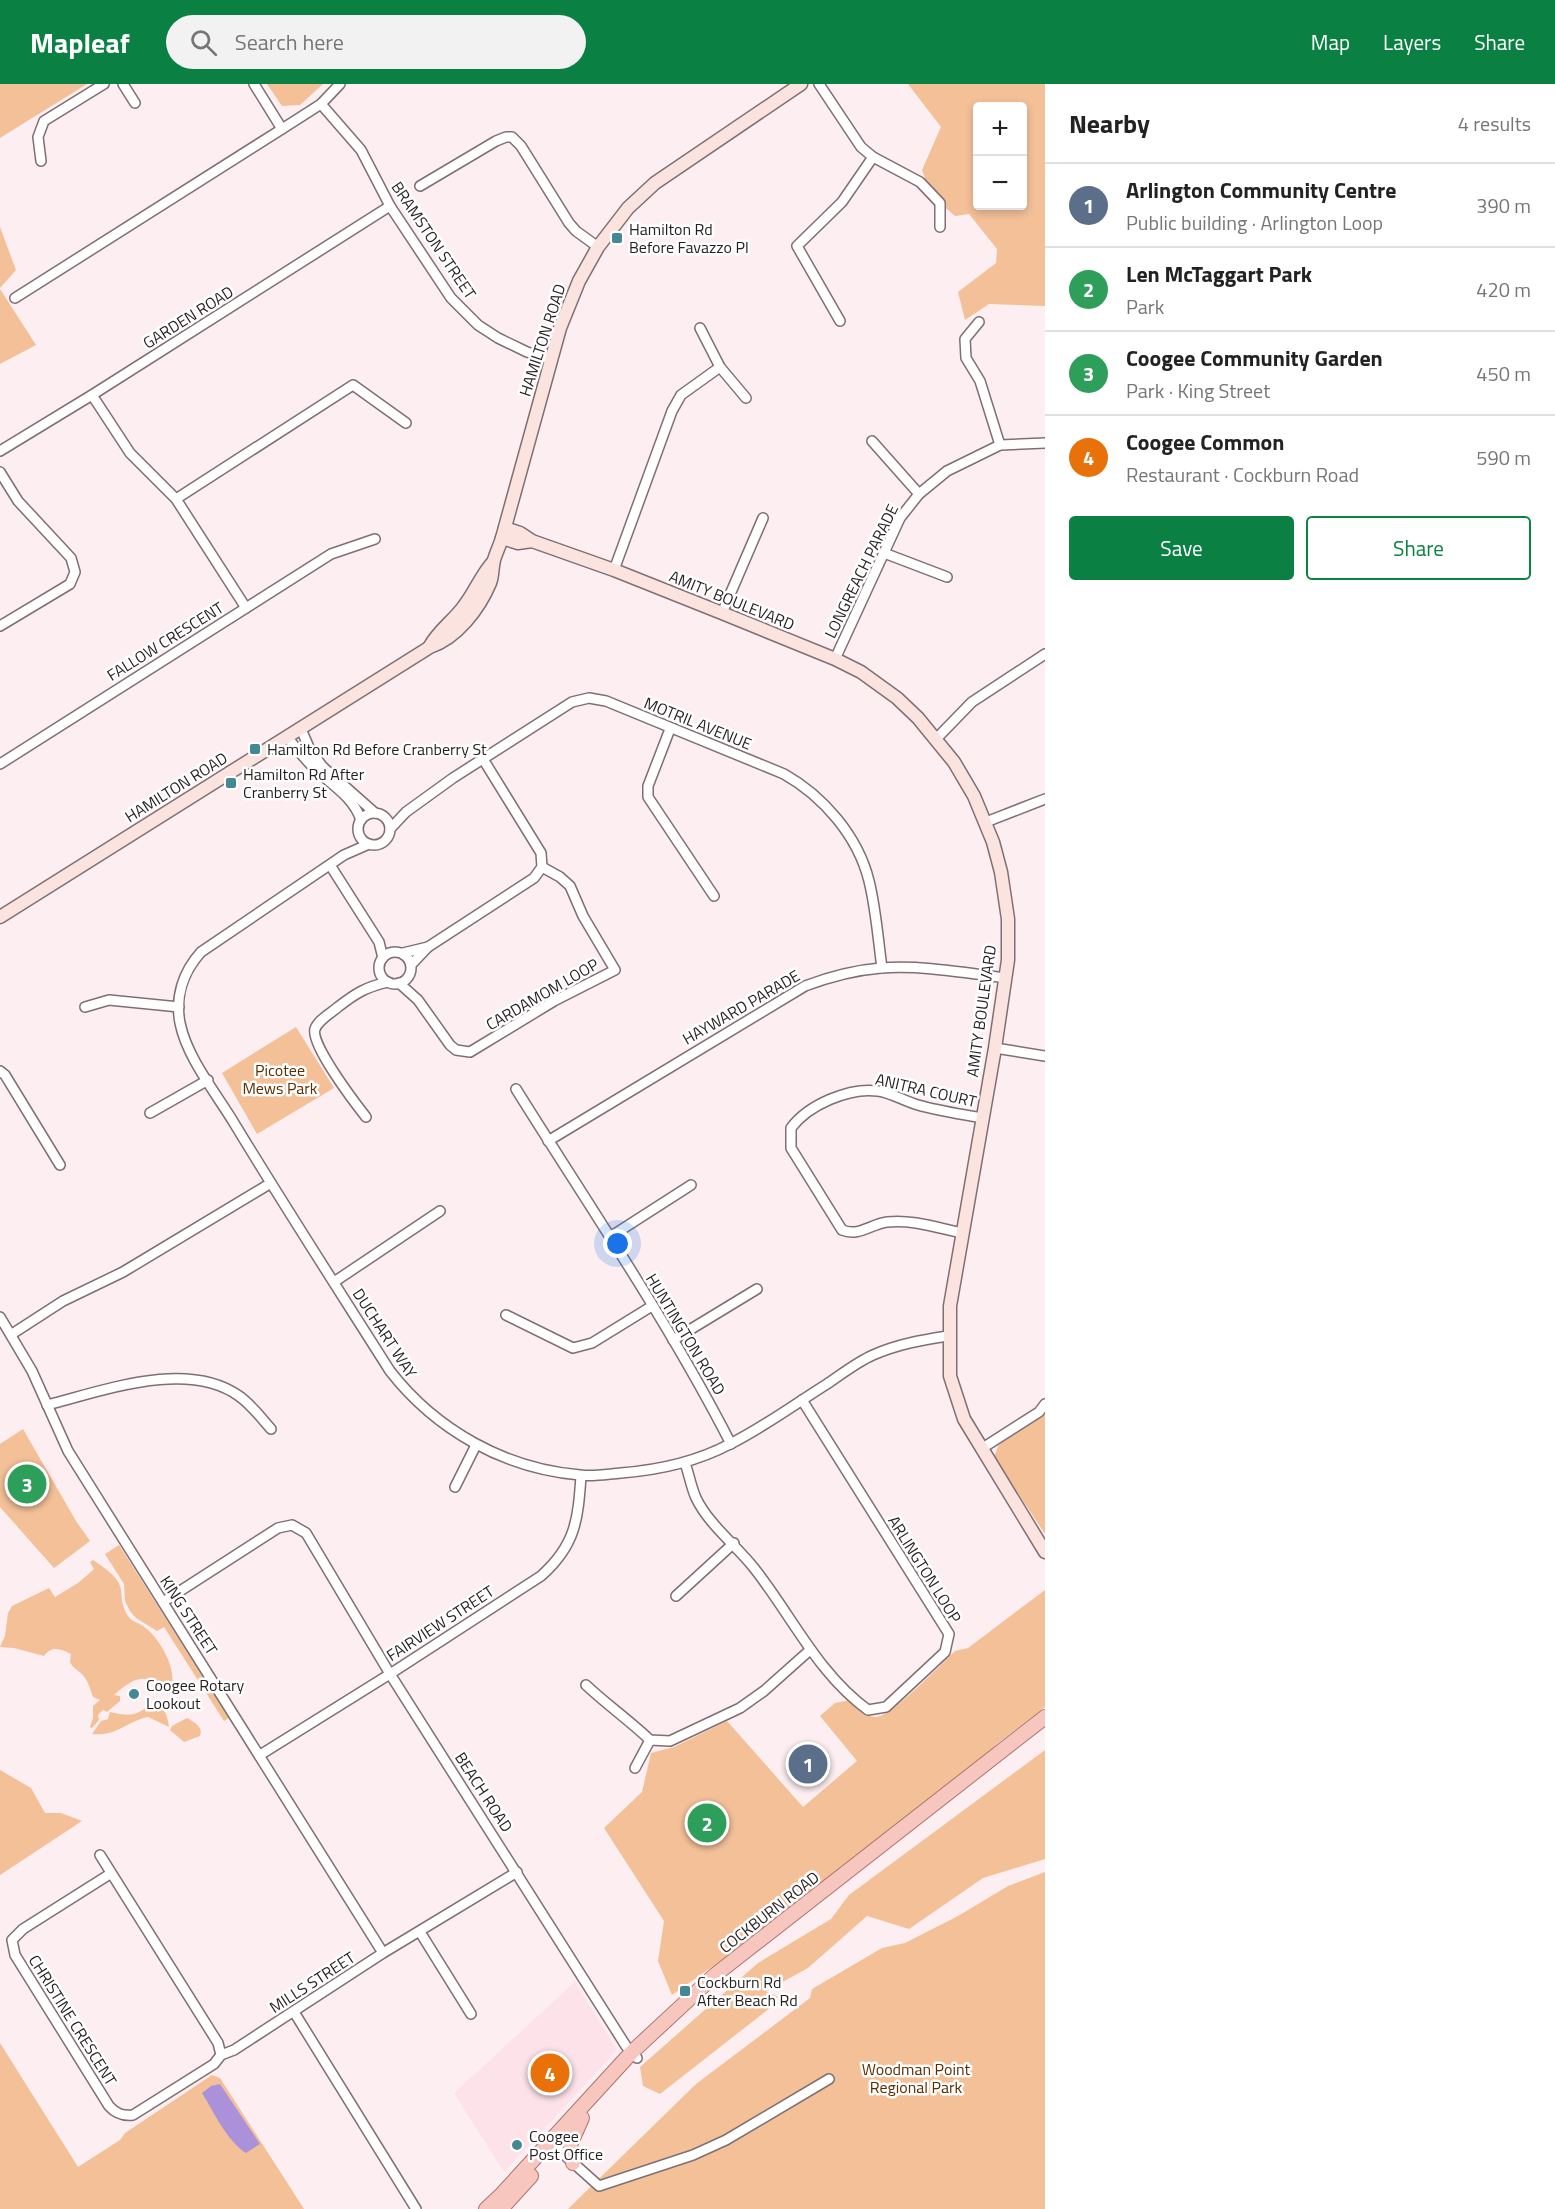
<!DOCTYPE html>
<meta charset="utf-8">
<style>
:root{--surface:#fff;--page:#f2f2f2;--text:#222;--muted:#767676;--line:#e0e0e0;--accent:#0b8043}
body{margin:0;font-family:"Titillium Web",sans-serif;background:var(--page);color:var(--text)}
.controls{position:absolute;right:18px;top:18px;display:grid;overflow:hidden;border-radius:6px;box-shadow:0 3px 9px #0003}
.controls button{width:54px;height:54px;display:grid;place-items:center;padding:0;border:0;border-bottom:2px solid var(--line);background:var(--surface);color:var(--text);font:30px sans-serif}
.you{position:absolute;left:618px;top:1160px;width:21px;height:21px;margin:-15px;border:4px solid #fff;border-radius:50%;background:#1a73e8;box-shadow:0 0 0 9px #1a73e833}
.badge{display:grid;place-items:center;width:39px;height:39px;border-radius:50%;background:var(--accent);color:#fff;font-size:20px;font-weight:700}
.pin{position:absolute;translate:-50% -50%;border:3px solid #fff;box-shadow:0 2px 6px #0006}
.list{margin:0;padding:0;list-style:none}
h2{display:flex;justify-content:space-between;align-items:center;height:78px;margin:0;padding:0 24px;font-size:26px}
h2 small{font-size:20px;font-weight:400;color:var(--muted)}
.list li{display:grid;grid-template-columns:39px 1fr auto;gap:18px;align-items:center;box-sizing:border-box;height:84px;padding:0 24px;border-top:2px solid var(--line)}
.list b{display:block;font-size:22px;white-space:nowrap}
.list p{margin:0;font-size:20px;white-space:nowrap;color:var(--muted)}
.list em{font-size:20px;font-style:normal;color:var(--muted)}
.actions{display:flex;gap:12px;padding:18px 24px}
.actions a{flex:1;padding:14px 0;border:2px solid var(--accent);border-radius:6px;text-align:center;font-size:21px;color:var(--accent)}
.actions .main{background:var(--accent);color:#fff}
.icon{flex:none;width:33px;height:33px;fill:none;stroke:currentColor;stroke-width:2;stroke-linecap:round;stroke-linejoin:round}
.map{position:relative;flex:none;width:1045px;height:2125px;overflow:hidden}
header{display:flex;align-items:center;gap:36px;box-sizing:border-box;height:84px;padding:0 30px;background:var(--accent);color:#fff}
header strong{font-size:28px}
nav{display:flex;gap:33px;margin-inline-start:auto;font-size:21px}
.search{width:420px;height:54px;background:var(--page);display:flex;align-items:center;gap:15px;box-sizing:border-box;padding:0 21px;border-radius:33px;color:var(--muted);font-size:22px}
main{display:flex}
aside{flex:1;background:var(--surface)}
.map>svg:first-child{display:block}
.built{fill:#fde2e9}
.green{fill:#f3c098;fill-rule:evenodd}
.water{fill:#ab91da}
.lines{fill:none;stroke-linecap:round;stroke-linejoin:round}
.street-casing{stroke:#7f6f73;stroke-width:12}
.secondary-casing{stroke:#7f6f73;stroke-width:15}
.primary-casing{stroke:#ab746c;stroke-width:16}
.street{stroke:#fff;stroke-width:9}
.secondary{stroke:#fbe3df;stroke-width:12}
.primary{stroke:#f7c7bf;stroke-width:14}
.poi-dot{fill:#438894;stroke:#fff;stroke-width:2}
.labels{text-anchor:middle;dominant-baseline:central;stroke-width:5;stroke-linejoin:round;paint-order:stroke}
.poi-label{font-size:16px;fill:#261f21;stroke:#fff;text-anchor:start}
.street-label{font-size:16px;fill:#261f21;stroke:#fff}
.park-label{font-size:16px;fill:#5a2e01;stroke:#fff}
</style>
<header>
<strong>Mapleaf</strong>
<div class="search"><svg class="icon" aria-label="search" viewBox="0 0 24 24"><circle cx="10" cy="10" r="6"/><path d="M15 15l6 6"/></svg>Search here</div>
<nav><a>Map</a><a>Layers</a><a>Share</a></nav>
</header>
<main>
<div class="map">
<svg width="1045" height="2125" viewBox="0 0 1045 2125">
<rect width="100%" height="100%" fill="#fdeef1"/>
<polygon class="built" points="575,1898 617,1966 504,2088 454,2009"/>
<g class="green">
<polygon points="0,0 87,0 0,54"/>
<polygon points="267,0 323,0 300,21 282,22"/>
<path d="M908,0H1045V222L989,220L965,236L958,208L996,179L997,165L969,130L955,132L931,111L922,86L941,43ZM978,22H1023V122H978Z"/>
<polygon points="0,143 16,186 0,204"/>
<polygon points="0,205 36,261 0,280"/>
<polygon points="296,943 334,1004 257,1050 222,989"/>
<polygon points="1045,1330 1045,1450 994,1373 999,1360"/>
<polygon points="23,1345 76,1437 90,1457 54,1484 0,1423 0,1360"/>
<polygon points="119,1461 229,1634 224,1637 164,1543 157,1547 136,1534 130,1527 125,1517 124,1500 105,1470"/>
<path d="M93,1476C103,1483 119,1492 121,1506C122,1516 122,1523 128,1532C132,1538 137,1538 143,1542C160,1554 178,1585 171,1606C157,1611 153,1592 140,1595C131,1596 121,1605 114,1611L120,1612V1617L107,1628L103,1626L98,1631L99,1636L92,1644L90,1643L93,1634V1622L100,1616L93,1613C90,1604 88,1596 81,1589C76,1585 73,1584 70,1578L71,1570C61,1565 52,1561 44,1572L14,1564L0,1563L5,1552L8,1529L12,1522L49,1504L55,1513L78,1499L92,1487L94,1485L90,1478Z"/>
<path d="M1045,1506V1623L998,1659L961,1695L746,1859L672,1911L658,1877L664,1837L604,1744L642,1708L651,1669L674,1663L727,1637L803,1723L857,1677L820,1632L835,1619L850,1616C858,1624 863,1633 876,1633C892,1632 941,1580 955,1567L968,1564Z"/>
<path d="M149,1621C164,1622 167,1628 169,1643L148,1633C127,1637 117,1653 92,1650L101,1637L108,1635L110,1628C127,1632 136,1633 149,1621Z"/>
<path d="M187,1634C194,1638 204,1643 200,1652L184,1658L170,1646L172,1642Z"/>
<polygon points="1045,1666 1045,1775 983,1794 909,1845 867,1832 808,1884 766,1907 778,1913 770,1924 660,2010 643,2002 640,1983 758,1879 831,1835 849,1811"/>
<polygon points="0,1686 31,1704 45,1729 61,1729 82,1737 0,1791"/>
<polygon points="1045,1788 1045,2125 568,2125 696,2000 810,1914 812,1905 882,1864 905,1859 958,1832 1008,1802"/>
<polygon points="0,1959 78,2083 120,2056 125,2049 212,1991 220,1994 304,2125 0,2125"/>
</g>
<path class="water" d="M220,2000L260,2060L246,2069C226,2056 214,2028 202,2009L211,2002Z"/>
<g class="lines">
<defs>
<g id="street">
<polyline points="123,0 135,19"/>
<polyline points="254,0 282,45"/>
<polyline points="819,0 861,63 873,73 920,98 940,119 940,143"/>
<polyline points="321,20 361,66 390,122 451,214 478,241 498,254 527,268 550,275"/>
<polyline points="41,77 38,53 44,37 104,0"/>
<polyline points="420,102 496,57 506,53 512,53 521,62 569,139 576,147 598,163"/>
<polyline points="15,214 282,45 321,20 340,0"/>
<polyline points="840,237 797,162 842,118 873,73"/>
<polyline points="979,238 965,255 966,274 980,297 1000,361"/>
<polyline points="700,244 720,283 746,314"/>
<polyline points="92,311 130,369 176,415 246,524"/>
<polyline points="872,357 919,410"/>
<polyline points="0,367 92,311 390,122"/>
<polyline points="0,388 18,417 71,474 75,488 70,500 0,542"/>
<polyline points="176,415 353,301 406,339"/>
<polyline points="884,469 947,493"/>
<polyline points="614,486 672,327 681,311 720,283"/>
<polyline points="722,529 763,434"/>
<polyline points="835,575 900,434 919,410 947,387 1000,361 1045,359"/>
<polyline points="301,645 311,668 323,683 375,729"/>
<polyline points="670,645 648,702 648,713 714,812"/>
<path d="M288,654C296,664 304,674 313,683C330,700 353,712 361,736"/>
<polyline points="936,655 972,618 1045,570"/>
<polyline points="0,680 331,470 375,455"/>
<circle cx="374" cy="745" r="16"/>
<polyline points="986,738 1045,715"/>
<path d="M390,745L406,728L453,694L572,618L589,614L606,617L784,690C823,712 858,752 869,797C876,825 878,855 882,884"/>
<path d="M369,760L344,771L201,868C183,888 175,913 180,939C187,974 216,1009 234,1039C285,1123 338,1205 390,1287C436,1346 505,1385 580,1391C593,1393 608,1390 621,1389C659,1386 696,1378 730,1360C764,1343 795,1320 827,1300C842,1290 857,1278 873,1271C898,1260 922,1256 948,1252"/>
<polyline points="330,781 379,858 383,874"/>
<circle cx="395" cy="884" r="16"/>
<polyline points="403,869 428,863"/>
<polyline points="411,881 428,863 534,794 542,783 541,769 483,675"/>
<polyline points="399,899 418,916 450,961 456,966 470,968 554,917 615,886 583,832 570,802 560,793 542,783"/>
<polyline points="85,923 109,916 179,923"/>
<polyline points="995,964 1045,972"/>
<polyline points="0,987 5,991 60,1081"/>
<path d="M516,1005C589,1122 668,1237 731,1360"/>
<polyline points="150,1029 208,996"/>
<path d="M366,1033C355,1019 310,960 315,945C318,936 331,929 338,923C356,909 366,903 388,898"/>
<path d="M548,1057L805,902C829,893 856,886 881,884C923,881 965,889 1006,894"/>
<path d="M962,1149C938,1144 912,1135 887,1138C871,1140 859,1153 842,1146L791,1064V1044C808,1021 849,1003 878,1007C892,1009 904,1017 918,1021C939,1027 961,1030 982,1034"/>
<polyline points="610,1153 691,1101"/>
<polyline points="334,1198 440,1127"/>
<polyline points="506,1231 573,1264 592,1259 652,1222"/>
<polyline points="0,1233 32,1287 68,1367 383,1869"/>
<polyline points="12,1250 63,1217 123,1188 271,1099"/>
<polyline points="673,1256 757,1205"/>
<path d="M47,1321C103,1307 187,1275 239,1312C252,1321 261,1334 271,1345"/>
<polyline points="981,1365 1039,1328 1045,1320"/>
<path d="M685,1379C689,1390 691,1403 696,1414C709,1441 736,1461 754,1484C792,1532 818,1590 868,1626L886,1623L945,1568L949,1550L802,1316"/>
<polyline points="455,1403 476,1361"/>
<polyline points="676,1512 734,1459"/>
<polyline points="163,1518 278,1444 292,1441 306,1449 390,1590 626,1962 637,1974"/>
<path d="M586,1601C606,1620 629,1636 650,1656L670,1657L740,1624L764,1607L810,1566"/>
<path d="M260,1671L390,1590L541,1492C576,1461 578,1435 581,1392"/>
<polyline points="635,1684 650,1656"/>
<polyline points="100,1771 218,1959 221,1971"/>
<path d="M110,1790L23,1845L12,1856L15,1871L109,2022C116,2030 123,2032 133,2031L214,1980L221,1971L234,1966L383,1869L517,1788"/>
<polyline points="420,1848 471,1930"/>
<polyline points="294,1928 416,2125"/>
<polyline points="550,2058 599,2102 693,2071 726,2056 829,1995"/>
</g>
<g id="secondary">
<polyline points="505,444 520,449 532,457 614,486 722,529 835,575 861,588 897,614 918,634 954,678 974,712 993,758 1001,788 1008,835 1008,876 995,964 950,1222 950,1292 964,1335 1045,1468"/>
<polyline points="502,454 518,459 532,457"/>
<path d="M430,562C438,547 454,536 464,522C475,508 481,491 493,478"/>
<path d="M0,833L430,563C457,554 479,525 490,499C493,491 492,484 494,476C496,469 500,461 502,454L560,244L579,197L598,163L628,124L655,99L801,0"/>
</g>
<g id="primary">
<polyline points="573,2079 570,2061 582,2034"/>
<polyline points="486,2125 502,2110 632,1968 715,1891 1045,1633"/>
<polyline points="501,2125 531,2092"/>
</g>
</defs>
<use href="#street" class="street-casing"/>
<use href="#secondary" class="secondary-casing"/>
<use href="#primary" class="primary-casing"/>
<use href="#street" class="street"/>
<use href="#secondary" class="secondary"/>
<use href="#primary" class="primary"/>
</g>
<g class="poi-dot">
<rect x="611" y="148" width="12" height="12" rx="3"/>
<rect x="249" y="659" width="12" height="12" rx="3"/>
<rect x="225" y="693" width="12" height="12" rx="3"/>
<circle cx="134" cy="1610" r="6"/>
<rect x="679" y="1901" width="12" height="12" rx="3"/>
<circle cx="517" cy="2061" r="6"/>
</g>
<g class="labels">
<g class="poi-label">
<text x="629" y="145">Hamilton Rd<tspan x="629" dy="18">Before Favazzo Pl</tspan></text>
<text x="267" y="665">Hamilton Rd Before Cranberry St</text>
<text x="243" y="690">Hamilton Rd After<tspan x="243" dy="18">Cranberry St</tspan></text>
<text x="146" y="1601">Coogee Rotary<tspan x="146" dy="18">Lookout</tspan></text>
<text x="697" y="1898">Cockburn Rd<tspan x="697" dy="18">After Beach Rd</tspan></text>
<text x="529" y="2052">Coogee<tspan x="529" dy="18">Post Office</tspan></text>
</g>
<g class="street-label">
<text transform="translate(434 156) rotate(56)">BRAMSTON STREET</text>
<text transform="translate(188 233) rotate(-32)">GARDEN ROAD</text>
<text transform="translate(542 256) rotate(-72)">HAMILTON ROAD</text>
<text transform="translate(861 487) rotate(-64)">LONGREACH PARADE</text>
<text transform="translate(732 516) rotate(22)">AMITY BOULEVARD</text>
<text transform="translate(165 557) rotate(-32)">FALLOW CRESCENT</text>
<text transform="translate(698 639) rotate(22)">MOTRIL AVENUE</text>
<text transform="translate(176 703) rotate(-32)">HAMILTON ROAD</text>
<text transform="translate(542 910) rotate(-30)">CARDAMOM LOOP</text>
<text transform="translate(741 923) rotate(-30)">HAYWARD PARADE</text>
<text transform="translate(981 927) rotate(-82)">AMITY BOULEVARD</text>
<text transform="translate(926 1006) rotate(13)">ANITRA COURT</text>
<text transform="translate(385 1249) rotate(57)">DUCHART WAY</text>
<text transform="translate(686 1250) rotate(59)">HUNTINGTON ROAD</text>
<text transform="translate(925 1485) rotate(58)">ARLINGTON LOOP</text>
<text transform="translate(189 1531) rotate(57)">KING STREET</text>
<text transform="translate(440 1539) rotate(-33)">FAIRVIEW STREET</text>
<text transform="translate(484 1708) rotate(57)">BEACH ROAD</text>
<text transform="translate(769 1828) rotate(-38)">COCKBURN ROAD</text>
<text transform="translate(312 1898) rotate(-33)">MILLS STREET</text>
<text transform="translate(73 1936) rotate(58)">CHRISTINE CRESCENT</text>
</g>
<g class="park-label">
<text x="280" y="986">Picotee<tspan x="280" dy="18">Mews Park</tspan></text>
<text x="916" y="1985">Woodman Point<tspan x="916" dy="18">Regional Park</tspan></text>
</g>
</g>
</svg>
<div class="controls">
<button>+</button>
<button>−</button>
</div>
<div class="you"></div>
<div class="pin badge" style="left:808px;top:1680px;background:#5c6f8a">1</div>
<div class="pin badge" style="left:707px;top:1739px;background:#2e9e5b">2</div>
<div class="pin badge" style="left:27px;top:1400px;background:#2e9e5b">3</div>
<div class="pin badge" style="left:550px;top:1989px;background:#e8710a">4</div>
</div>
<aside>
<h2>Nearby<small>4 results</small></h2>
<ul class="list">
<li><span class="badge" style="background:#5c6f8a">1</span><div><b>Arlington Community Centre</b><p>Public building · Arlington Loop</p></div><em>390 m</em></li>
<li><span class="badge" style="background:#2e9e5b">2</span><div><b>Len McTaggart Park</b><p>Park</p></div><em>420 m</em></li>
<li><span class="badge" style="background:#2e9e5b">3</span><div><b>Coogee Community Garden</b><p>Park · King Street</p></div><em>450 m</em></li>
<li><span class="badge" style="background:#e8710a">4</span><div><b>Coogee Common</b><p>Restaurant · Cockburn Road</p></div><em>590 m</em></li>
</ul>
<div class="actions"><a class="main">Save</a><a>Share</a></div>
</aside>
</main>
